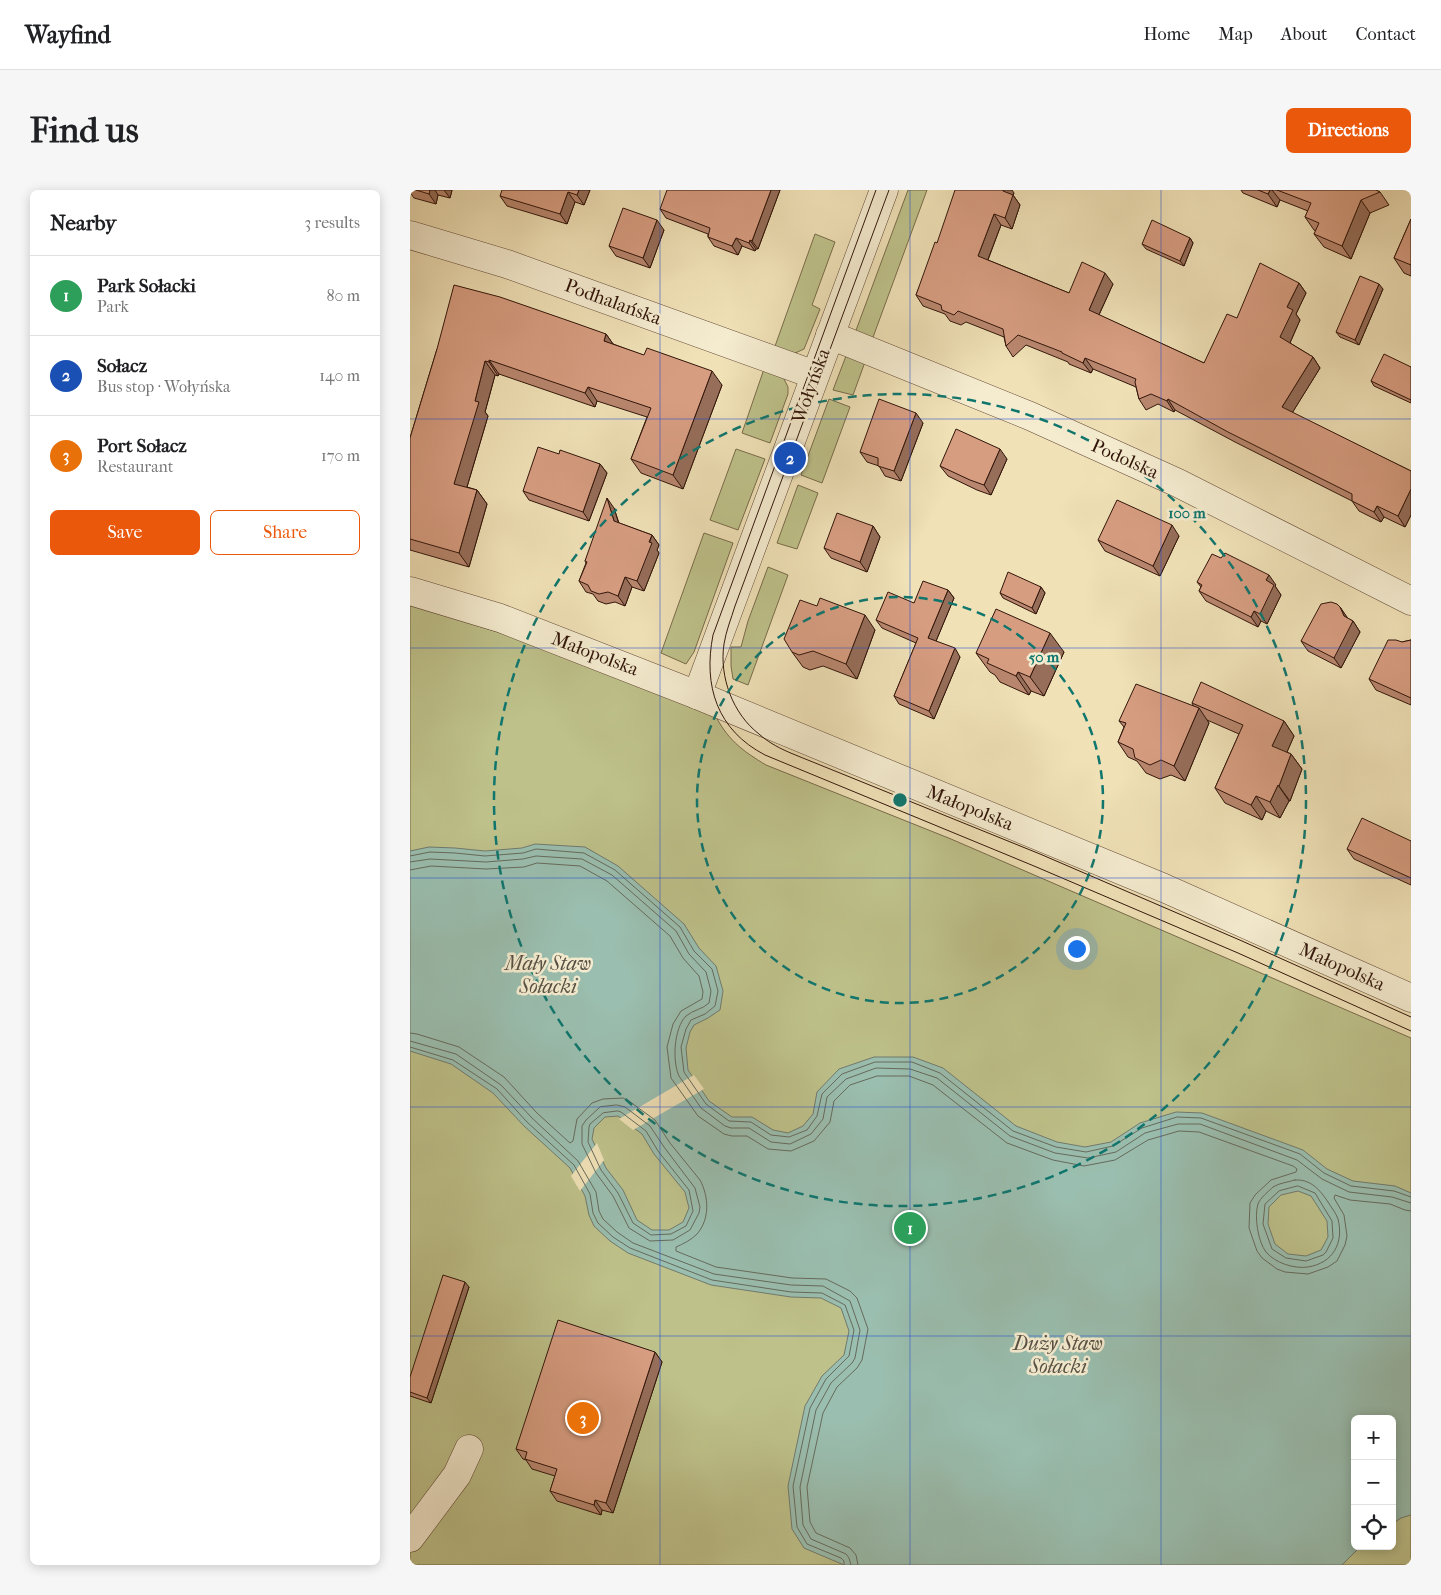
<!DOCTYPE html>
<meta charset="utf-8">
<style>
:root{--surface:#fff;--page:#f6f6f6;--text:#202124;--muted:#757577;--line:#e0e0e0;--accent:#ea580c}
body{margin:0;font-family:"IM FELL French Canon",serif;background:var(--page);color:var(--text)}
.controls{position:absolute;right:15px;bottom:15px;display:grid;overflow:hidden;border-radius:8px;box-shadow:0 2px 12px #0003}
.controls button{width:45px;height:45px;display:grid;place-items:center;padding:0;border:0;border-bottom:1px solid var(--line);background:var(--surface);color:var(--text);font:25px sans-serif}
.you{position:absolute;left:666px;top:758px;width:18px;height:18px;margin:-12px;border:4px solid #fff;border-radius:50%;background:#1a73e8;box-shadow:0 0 0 8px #1a73e833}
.badge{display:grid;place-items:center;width:32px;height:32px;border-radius:50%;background:var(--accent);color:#fff;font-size:16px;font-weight:700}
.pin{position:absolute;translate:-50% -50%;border:2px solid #fff;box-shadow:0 1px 5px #0006}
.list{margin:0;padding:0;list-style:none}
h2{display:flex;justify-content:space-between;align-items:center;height:65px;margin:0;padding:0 20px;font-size:21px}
h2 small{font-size:16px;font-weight:400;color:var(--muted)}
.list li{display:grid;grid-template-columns:32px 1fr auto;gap:15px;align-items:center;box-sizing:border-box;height:80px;padding:0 20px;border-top:1px solid var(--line)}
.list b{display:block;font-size:19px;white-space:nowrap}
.list p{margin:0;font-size:16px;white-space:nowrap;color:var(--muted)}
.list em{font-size:16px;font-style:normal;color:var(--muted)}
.actions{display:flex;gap:10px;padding:15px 20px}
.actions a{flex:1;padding:11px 0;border:1px solid var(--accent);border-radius:8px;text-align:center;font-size:18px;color:var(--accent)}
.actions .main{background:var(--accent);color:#fff}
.icon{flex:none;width:28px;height:28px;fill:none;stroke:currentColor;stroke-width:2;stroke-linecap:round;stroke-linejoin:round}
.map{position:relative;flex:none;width:1001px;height:1375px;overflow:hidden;border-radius:8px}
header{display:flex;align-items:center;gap:30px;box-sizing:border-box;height:70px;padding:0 25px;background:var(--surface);border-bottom:1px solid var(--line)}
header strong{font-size:24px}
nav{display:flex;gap:28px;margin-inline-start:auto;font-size:18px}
.intro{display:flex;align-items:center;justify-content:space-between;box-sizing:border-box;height:120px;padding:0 30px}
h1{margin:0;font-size:35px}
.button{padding:12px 22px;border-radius:8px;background:var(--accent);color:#fff;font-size:18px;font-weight:700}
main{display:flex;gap:30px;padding:0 30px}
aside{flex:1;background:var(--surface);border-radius:8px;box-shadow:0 2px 12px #0003}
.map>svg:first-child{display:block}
.green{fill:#bec18a;stroke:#786b4a;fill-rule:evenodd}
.water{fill:#9abeaf;stroke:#707a6d;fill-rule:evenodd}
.pier{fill:#f0e1b7}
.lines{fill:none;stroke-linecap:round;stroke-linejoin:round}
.shore{stroke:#666a5c;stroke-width:1}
.minor-casing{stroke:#614835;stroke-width:29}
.minor{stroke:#f5ecd0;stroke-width:28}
.tram{stroke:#31150a;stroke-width:1}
.wall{fill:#b9876f;stroke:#31150a}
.shaded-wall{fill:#966e5a;stroke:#31150a}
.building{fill:#d79d81;stroke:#31150a}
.grid{fill:none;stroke:#1d4ed8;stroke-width:1;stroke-opacity:0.55}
.ring{fill:none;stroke:#0f766e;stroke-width:2.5;stroke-dasharray:9 6}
.labels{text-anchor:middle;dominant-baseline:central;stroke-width:5;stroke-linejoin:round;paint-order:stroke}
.street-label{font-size:19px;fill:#31150a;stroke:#f5ecd0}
.water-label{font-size:20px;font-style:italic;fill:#565044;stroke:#f5ecd0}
.centre{fill:#0f766e;stroke:#f5ecd0;stroke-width:2.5}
.ring-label{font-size:15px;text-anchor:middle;font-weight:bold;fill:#0f766e;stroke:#f5ecd0;stroke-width:5;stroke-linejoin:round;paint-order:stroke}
</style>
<header>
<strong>Wayfind</strong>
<nav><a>Home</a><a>Map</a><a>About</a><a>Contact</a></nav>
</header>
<div class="intro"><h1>Find us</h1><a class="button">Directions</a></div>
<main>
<aside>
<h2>Nearby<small>3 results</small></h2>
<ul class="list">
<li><span class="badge" style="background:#2e9e5b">1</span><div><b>Park Sołacki</b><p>Park</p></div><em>80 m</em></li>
<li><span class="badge" style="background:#1a4fb4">2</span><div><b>Sołacz</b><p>Bus stop · Wołyńska</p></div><em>140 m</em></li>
<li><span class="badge" style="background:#e8710a">3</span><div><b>Port Sołacz</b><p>Restaurant</p></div><em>170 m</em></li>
</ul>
<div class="actions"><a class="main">Save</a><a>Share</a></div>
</aside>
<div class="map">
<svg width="1001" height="1375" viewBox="0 0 1001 1375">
<rect width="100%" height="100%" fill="#f0e1b7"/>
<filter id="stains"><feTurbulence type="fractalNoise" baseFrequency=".004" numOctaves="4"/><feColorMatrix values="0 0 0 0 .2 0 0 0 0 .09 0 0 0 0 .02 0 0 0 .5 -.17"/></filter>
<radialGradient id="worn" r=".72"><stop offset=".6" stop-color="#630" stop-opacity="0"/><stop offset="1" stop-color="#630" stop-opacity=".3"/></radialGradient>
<g class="green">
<polygon points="498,0 517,0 462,150 445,143"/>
<polygon points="405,44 425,52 402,115 410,119 394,159 381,165 364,159"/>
<polygon points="436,166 455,172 443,205 423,200"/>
<polygon points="354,179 373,187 378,197 378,204 360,253 332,243"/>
<polygon points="419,209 440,217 412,293 391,285"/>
<polygon points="326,259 355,269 328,340 300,330"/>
<polygon points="388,295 408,303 387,359 367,353"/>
<polygon points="294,343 323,353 284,462 276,474 251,463"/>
<polygon points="358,377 378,385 338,495 323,489 321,476 321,457 331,457 338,431"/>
<path d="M0,415L104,447L304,523C317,549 331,560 356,575L541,649L1001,848V1375H0ZM945,1229H982V1356H945Z"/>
</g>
<path class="water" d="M125,654L175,657L208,676L274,734L289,758L306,776L313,801L310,820L298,828L284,835L280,842L276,858L278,880L299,911L322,927H342L363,940L378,943L393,936L403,924L407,902L429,879L464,867H503L533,878L606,936L647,952L675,957L701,952L730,933L766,922L792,923L893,960L917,979L943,991L985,996L1001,1003V1325L991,1328L982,1334V1229H945V1356H951L932,1375H434L394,1358L382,1339L378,1296L395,1216L412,1186L434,1165L439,1141L431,1118L411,1108L381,1107L301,1095L218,1063L200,1051L184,1036L179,1025L175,1006L160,978L114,936L83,903L41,874L0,861V661L19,657L45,658L75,661L112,658ZM208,926L232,944L244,964L275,1002L279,1018L273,1032L259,1040H242L227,1030L213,1000L196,978L182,949L184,938L195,927ZM888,1001L901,1006L917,1031L918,1047L911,1060L896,1066L878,1064L865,1054L858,1034L859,1017L871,1005Z"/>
<g class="pier">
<polygon points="284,885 294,899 223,940 209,929"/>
<polygon points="187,953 194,970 170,1001 161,986"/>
</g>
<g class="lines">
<g class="shore">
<polyline points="0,666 20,662 45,663 75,666 113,663 126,659 174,663 205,680 270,737 284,761 302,779 308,801 305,816 295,824 281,830 276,839 271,857 274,882 296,914 319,931 341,932 361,945 379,947 397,940 407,926 412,904 432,884 465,872 502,872 530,883 603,941 646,957 676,962 703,956 732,938 767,927 791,928 890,964 914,983 941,996 984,1001 1001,1007"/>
<path d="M0,672L20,669L76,672L113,669L126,666L172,669L202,685L266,741L279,764L296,782L301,801L299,813C293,819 283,820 276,826C264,838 262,871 269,886L291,918L315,936L321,938H339L361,952L380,954L401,944L413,929L417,907L436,889L466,878L500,879L527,888L600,946L645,963L678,968L706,962L735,943L768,934H790L887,970L912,989L939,1002L982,1007L1001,1013"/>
<polyline points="0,680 21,676 76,679 114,677 127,673 170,676 197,691 260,746 273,768 289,786 293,802 292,809 271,821 263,834 257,857 261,888 288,926 314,944 322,946 337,946 358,959 381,961 404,951 420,932 424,911 440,895 467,886 499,886 523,895 597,953 643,970 674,976 705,970 738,950 769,941 789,942 883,976 887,979 886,982 861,990 845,1005 840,1013 839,1038 847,1061 852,1068 867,1079 875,1082 898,1084 918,1077 927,1071 935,1055 937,1046 934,1025 924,1008 925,1005 940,1010 980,1014 995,1020 1001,1021"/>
<path d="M0,843L7,844L49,857L94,887L127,923L160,953L163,951L167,929L182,913L193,909L213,908L219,911L245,930L260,953L290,990C299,1007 300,1029 287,1044C281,1050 273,1054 266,1057V1061L306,1077L382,1088L416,1089L440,1101L447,1108L458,1139L452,1170L447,1178L427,1197L413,1223L397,1297L400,1332L406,1343L440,1358L446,1365L448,1375"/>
<polyline points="0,851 46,864 91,895 122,928 168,971 186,1002 189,1021 193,1029 207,1042 223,1053 304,1084 381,1095 413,1096 440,1111 450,1140 445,1168 442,1173 421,1193 406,1220 390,1297 393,1335 401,1349 436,1364 439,1368 441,1375"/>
<polyline points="0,857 43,870 87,899 117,932 164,975 180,1004 183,1023 188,1033 203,1047 220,1058 302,1090 381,1102 412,1103 435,1115 444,1140 439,1166 416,1189 400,1218 383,1296 387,1337 397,1354 431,1368 434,1371 434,1375"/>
<polygon points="207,915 215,917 240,936 254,957 285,998 290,1017 289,1023 280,1040 263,1050 240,1051 219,1038 203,1006 186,983 172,954 172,936 176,930 190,917"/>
<polygon points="208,921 211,922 236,941 248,961 279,1000 283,1021 276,1036 261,1044 241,1045 223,1033 208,1003 191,980 178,952 179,937 180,934 193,923"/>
<path d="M885,990C901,989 910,1000 918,1012C921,1017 926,1023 928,1029C934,1053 923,1073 898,1077C884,1079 865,1073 856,1062C848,1052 844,1026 848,1014C850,1008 859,1001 863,997C869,993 879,992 885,990Z"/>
<polygon points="888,996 905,1003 922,1031 923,1048 916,1062 913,1065 896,1071 876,1068 862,1059 853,1034 855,1014 869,1001"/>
</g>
<defs>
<g id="minor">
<polyline points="0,45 97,74 405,185"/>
<polyline points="420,145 620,226 768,293 1001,411"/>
<polyline points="0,401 90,428 287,505 754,698 1001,808"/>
<polyline points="287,505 474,0"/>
<polyline points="0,1348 47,1285 59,1259"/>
</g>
</defs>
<use href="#minor" class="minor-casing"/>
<use href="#minor" class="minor"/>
<g class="tram">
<path d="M466,0L303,445C293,496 307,540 355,565L624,676L828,763L1001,841"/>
<path d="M479,0L325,416C321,429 316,441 314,454C309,487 323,524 349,544C359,553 371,559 383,564L630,664L832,751L1001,827"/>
</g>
</g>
<g class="wall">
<polygon points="0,0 42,0 40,8 28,5 26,14 4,8 0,2"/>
<polygon points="180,0 174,15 165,12 157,34 97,16 90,6"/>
<polygon points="370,0 348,59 346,59 345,61 332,56 328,65 304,56 298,47 298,44 256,28 250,19"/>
<polygon points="831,0 966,0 970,2 979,15 960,23 941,69 914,57 904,44 906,41 904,40 895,27 898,21 870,10 867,17 833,3"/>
<polygon points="604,3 603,5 610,15 602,39 591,35 578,70 659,103 703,94 689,125 794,173 827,128 889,93 896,103 886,124 890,130 880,153 903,167 910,178 882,223 1001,281 1001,325 995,337 974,327 971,332 949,321 942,311 825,252 765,220 764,222 748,214 736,220 729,209 726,197 683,179 681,183 659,174 658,172 616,155 603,167 596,156 594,147 556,132 551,135 540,131 535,124 513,116 506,105 527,53"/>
<polygon points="1001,29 1001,86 994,83 984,68"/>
<polygon points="254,40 240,78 206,66 199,56"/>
<polygon points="780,48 783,53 774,76 736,59 732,54"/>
<polygon points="973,99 949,155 930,147 926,142"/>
<polygon points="196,144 203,154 312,195 273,299 231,283 221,269 237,227 187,211 185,217 89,184 88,186 85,185 75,222 78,226 57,297 67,300 77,314 59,377 0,360 0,248 27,159"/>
<polygon points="1001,177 1001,213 964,196 961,191"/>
<polygon points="513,233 491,291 475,286 469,276 457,272 450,262"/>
<polygon points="149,264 190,274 197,283 179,331 119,310 113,301"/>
<polygon points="597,269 581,305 567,300 538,286 530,276"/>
<polygon points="204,318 209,333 242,345 249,355 247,360 249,363 234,401 222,397 215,416 205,412 196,414 188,411 183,404 176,402 169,391 176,373 175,371"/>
<polygon points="463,336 470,347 457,382 421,368 414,358"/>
<polygon points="769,346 750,386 695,361 688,350"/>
<polygon points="787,392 866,395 865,396 871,405 857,434 851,431 848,437 796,411 789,401 791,397"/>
<polygon points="631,397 635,403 626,424 593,408 590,403"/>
<polygon points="538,400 544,408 526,451 550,467 524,529 489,514 484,506 506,453 472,438 466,430 504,413"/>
<polygon points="930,417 937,428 943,431 950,442 931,478 898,461 891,451"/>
<polygon points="465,440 447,489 413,476 400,480 393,477 382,462"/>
<polygon points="1001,450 1001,515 966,500 959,489 992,452"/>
<polygon points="654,462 634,506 621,501 619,505 590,492 585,485 580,482 566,463"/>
<polygon points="782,513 874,531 884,546 877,562 881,564 892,579 880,611 879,611 870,628 856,621 852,630 815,613 805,598 829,544 797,530 799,533 775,591 761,585 750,589 736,583 727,571 718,567 708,552 714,537 709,531 784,517"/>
<polygon points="1001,651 1001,695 944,669 937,659"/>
<polygon points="59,1097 21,1213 0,1206 0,1187"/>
<polygon points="245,1162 252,1172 203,1323 192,1320 191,1325 147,1311 140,1301 145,1286 122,1279 116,1270 113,1269 106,1259"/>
</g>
<g class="shaded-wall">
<polygon points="20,0 25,0 28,5 26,14 19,4"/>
<polygon points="34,0 42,0 40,8"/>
<polygon points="169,0 180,0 174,15 167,5"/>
<polygon points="361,0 370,0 348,59 342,51"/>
<polygon points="593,0 602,0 604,3 603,5 610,15 602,39 595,28"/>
<polygon points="860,0 862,0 870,10 867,17 858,4"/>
<polygon points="158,2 165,12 157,34 150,24"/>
<polygon points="951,10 960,23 941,69 932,56"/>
<polygon points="584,24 591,35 575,77 568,66"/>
<polygon points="247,30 254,40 240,78 233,68"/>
<polygon points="326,48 332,56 328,65 322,56"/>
<polygon points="780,48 783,53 774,76 770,71"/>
<polygon points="340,50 346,59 345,61 339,53"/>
<polygon points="695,83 703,94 686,131 679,120"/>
<polygon points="889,93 896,103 886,124 890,130 878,157 870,147 877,117"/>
<polygon points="969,94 973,99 949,155 945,150"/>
<polygon points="196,144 206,158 194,151"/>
<polygon points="903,167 910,178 879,228 872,217"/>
<polygon points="675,168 683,179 681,183 673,173"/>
<polygon points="79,170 89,184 88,186 79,172"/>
<polygon points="75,171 85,185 75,222 78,226 54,307 44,294"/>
<polygon points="302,181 312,195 273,299 263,285"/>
<polygon points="178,197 187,211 185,217 175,203"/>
<polygon points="758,209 765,220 764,222 757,211"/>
<polygon points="506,223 513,233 491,291 484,281"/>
<polygon points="590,259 597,269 581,305 574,295"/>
<polygon points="190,274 197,283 179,331 173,322"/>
<polygon points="1001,299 1001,325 995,337 988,326"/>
<polygon points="67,300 77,314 59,377 49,363"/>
<polygon points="197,308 204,318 211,341 204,331"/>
<polygon points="967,316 974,327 971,332 964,322"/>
<polygon points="762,335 769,346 750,386 743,376"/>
<polygon points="463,336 470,347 457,382 450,372"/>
<polygon points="242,345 249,355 247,360 249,363 234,401 227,391"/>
<polygon points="859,385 866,395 865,396 871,405 857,434 850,424 856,390"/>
<polygon points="215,387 222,397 215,416 208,406"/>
<polygon points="631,397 635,403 626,424 622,418"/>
<polygon points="538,400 544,408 524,456 518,448"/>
<polygon points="930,417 937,427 940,436 943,431 950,442 931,478 924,468 934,426"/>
<polygon points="844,421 851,431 848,437 841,427"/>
<polygon points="455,425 465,440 447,489 436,474"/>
<polygon points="640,443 654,462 634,506 620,487"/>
<polygon points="545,458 550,467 524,529 519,521"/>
<polygon points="608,482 621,501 619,505 606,486"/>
<polygon points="789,518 799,533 775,591 764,576"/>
<polygon points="874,531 884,546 873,571 862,556"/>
<polygon points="881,564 892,579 880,611 869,596"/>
<polygon points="868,595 879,611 870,628 860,612"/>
<polygon points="846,606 856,621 852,630 841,615"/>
<polygon points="55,1092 59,1097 21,1213 17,1208"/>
<polygon points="245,1162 252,1172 203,1323 196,1313"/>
<polygon points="185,1310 192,1320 191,1325 184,1315"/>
</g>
<g class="building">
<polygon points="6,0 20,0 19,4"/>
<polygon points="92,0 169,0 167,5 158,2 150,24 90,6"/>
<polygon points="257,0 361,0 342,51 340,50 339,53 326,48 322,56 298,47 300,38 250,19"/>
<polygon points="545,0 593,0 593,1 603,5 595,28 584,24 568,66 659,103 672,72 695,83 679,120 794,173 817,124 827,128 850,73 889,93 877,117 883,120 870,147 903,167 872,217 1001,281 1001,299 988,326 967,316 964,322 942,311 942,304 818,242 758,209 757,211 741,204 729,209 725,192 726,189 675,168 673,173 652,163 652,162 608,145 596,156 593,139 548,121 544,125 532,120 531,115 506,105 525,52 527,53"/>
<polygon points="848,0 860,0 858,4"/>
<polygon points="867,0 966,0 970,2 951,10 932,56 904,44 909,33 895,27 901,13"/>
<polygon points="213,18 247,30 233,68 199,56"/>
<polygon points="1001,29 1001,75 984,68"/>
<polygon points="742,30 780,48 770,71 732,54"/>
<polygon points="950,86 969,94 945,150 926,142"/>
<polygon points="44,95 90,107 165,133 196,144 194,151 234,165 237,158 302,181 263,285 221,269 241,218 178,197 175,203 79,170 79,172 75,171 65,211 69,212 44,294 67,300 49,363 0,349 0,248 27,159"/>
<polygon points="974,164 1001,177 1001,210 961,191"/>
<polygon points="469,209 506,223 484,281 468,276 468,268 450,262"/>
<polygon points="546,239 590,259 574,295 560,290 530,276"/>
<polygon points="128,257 149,264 150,260 190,274 173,322 113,301"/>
<polygon points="197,308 204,331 242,345 239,352 242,353 227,391 215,387 208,406 198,402 189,404 181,401 178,395 169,391 177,372 175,371"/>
<polygon points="707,310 762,335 743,376 688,350"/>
<polygon points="427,323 463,336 450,372 414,358"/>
<polygon points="815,363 859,385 856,390 864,395 850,424 844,421 841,427 789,401 792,395 787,392 802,364 811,368"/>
<polygon points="598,382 631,397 622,418 590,403"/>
<polygon points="513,391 538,400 518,448 545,458 519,521 484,506 508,448 466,430 478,402 504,413"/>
<polygon points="410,408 455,425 436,474 403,461 389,465 382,462 374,449 390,410 407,416"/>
<polygon points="921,412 927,414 930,417 934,426 943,431 924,468 891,451 911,414"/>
<polygon points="586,419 640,443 620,487 608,482 606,486 577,473 579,469 566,463"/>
<polygon points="978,450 986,450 992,452 1001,450 1001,508 959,489"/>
<polygon points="791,492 874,531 862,556 881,564 869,596 868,595 860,612 846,606 841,615 805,598 833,535 782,513"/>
<polygon points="726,494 789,518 764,576 751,570 740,575 725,568 723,559 708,552 716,533 709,531"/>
<polygon points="952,628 1001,651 1001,688 937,659"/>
<polygon points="33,1085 55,1092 17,1208 0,1202 0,1187"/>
<polygon points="148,1130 245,1162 196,1313 185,1310 184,1315 140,1301 147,1279 115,1269 117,1262 106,1259"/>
</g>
<path class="grid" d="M250,0V1375M500,0V1375M751,0V1375M0,229H1001M0,458H1001M0,688H1001M0,917H1001M0,1146H1001"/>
<g class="ring">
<circle cx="490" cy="610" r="203"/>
<circle cx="490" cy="610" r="406"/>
</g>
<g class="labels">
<g class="street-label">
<text transform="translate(203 112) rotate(20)">Podhalańska</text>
<text transform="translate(401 196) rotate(-70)">Wołyńska</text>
<text transform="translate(715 269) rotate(24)">Podolska</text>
<text transform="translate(185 464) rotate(21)">Małopolska</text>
<text transform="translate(560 618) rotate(22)">Małopolska</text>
<text transform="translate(932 777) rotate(24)">Małopolska</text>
</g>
<g class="water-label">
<text x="138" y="773">Mały Staw<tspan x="138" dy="23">Sołacki</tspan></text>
<text x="648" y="1153">Duży Staw<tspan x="648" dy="23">Sołacki</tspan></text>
</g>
</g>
<circle cx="490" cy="610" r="8" class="centre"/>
<g class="ring-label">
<text x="777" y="328">100 m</text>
<text x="634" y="472">50 m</text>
</g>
<rect width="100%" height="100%" filter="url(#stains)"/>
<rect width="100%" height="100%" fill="url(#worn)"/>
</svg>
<div class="controls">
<button>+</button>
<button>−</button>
<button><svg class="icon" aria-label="locate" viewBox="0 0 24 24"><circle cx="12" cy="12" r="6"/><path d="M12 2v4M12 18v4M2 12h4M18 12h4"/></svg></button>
</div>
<div class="you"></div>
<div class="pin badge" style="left:500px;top:1038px;background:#2e9e5b">1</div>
<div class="pin badge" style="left:380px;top:268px;background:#1a4fb4">2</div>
<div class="pin badge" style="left:173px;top:1228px;background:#e8710a">3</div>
</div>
</main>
